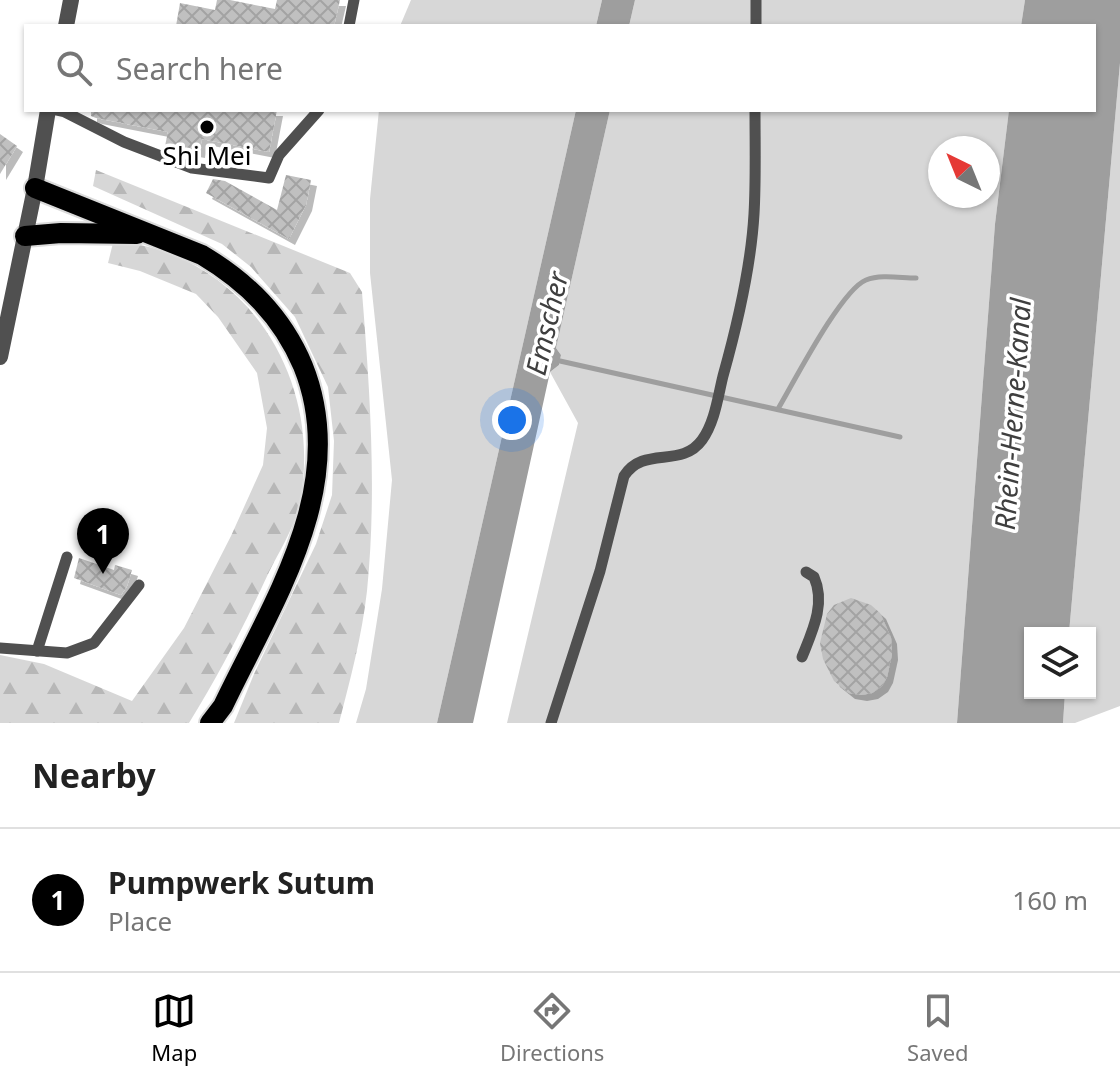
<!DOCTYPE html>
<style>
:root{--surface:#fff;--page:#f6f6f6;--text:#222;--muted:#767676;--line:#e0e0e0;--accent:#000}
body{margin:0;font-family:"Noto Sans",sans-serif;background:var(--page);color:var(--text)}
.controls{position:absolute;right:24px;bottom:24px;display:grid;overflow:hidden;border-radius:0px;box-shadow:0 2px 6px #0004}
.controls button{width:72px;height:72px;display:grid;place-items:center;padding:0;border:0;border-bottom:2px solid var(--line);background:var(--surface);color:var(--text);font:40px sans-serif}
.compass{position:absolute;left:928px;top:136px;width:72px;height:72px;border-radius:50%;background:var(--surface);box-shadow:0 2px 6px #0004;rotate:317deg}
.you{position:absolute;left:512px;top:420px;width:28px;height:28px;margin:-20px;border:6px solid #fff;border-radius:50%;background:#1a73e8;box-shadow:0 0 0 12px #1a73e833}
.badge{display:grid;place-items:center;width:52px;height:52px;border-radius:50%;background:var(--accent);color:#fff;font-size:26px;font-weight:700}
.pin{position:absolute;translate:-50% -66px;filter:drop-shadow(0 2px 4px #0008)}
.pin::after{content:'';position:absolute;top:42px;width:28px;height:24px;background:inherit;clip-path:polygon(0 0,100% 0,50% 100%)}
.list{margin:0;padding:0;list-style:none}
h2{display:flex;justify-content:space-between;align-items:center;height:104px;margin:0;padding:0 32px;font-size:34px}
h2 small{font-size:26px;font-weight:400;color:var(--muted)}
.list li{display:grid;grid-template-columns:52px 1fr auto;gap:24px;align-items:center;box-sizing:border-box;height:144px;padding:0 32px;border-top:2px solid var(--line)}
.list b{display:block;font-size:30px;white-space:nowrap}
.list p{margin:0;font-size:26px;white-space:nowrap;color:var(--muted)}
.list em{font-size:26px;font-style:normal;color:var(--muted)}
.icon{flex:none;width:44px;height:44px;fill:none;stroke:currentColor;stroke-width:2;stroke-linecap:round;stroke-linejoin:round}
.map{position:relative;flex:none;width:1120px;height:723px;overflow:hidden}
.search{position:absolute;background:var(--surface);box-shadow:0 2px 6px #0004;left:24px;right:24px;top:24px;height:88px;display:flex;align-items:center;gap:20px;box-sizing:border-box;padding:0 28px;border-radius:0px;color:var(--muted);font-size:30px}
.sheet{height:248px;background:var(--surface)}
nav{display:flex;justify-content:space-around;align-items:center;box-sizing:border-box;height:112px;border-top:2px solid var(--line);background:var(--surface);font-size:22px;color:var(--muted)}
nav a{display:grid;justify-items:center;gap:4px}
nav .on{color:var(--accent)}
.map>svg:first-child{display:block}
.green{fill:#d7d7d7;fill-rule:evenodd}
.forest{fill:url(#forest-firs)}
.water{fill:#9e9e9e}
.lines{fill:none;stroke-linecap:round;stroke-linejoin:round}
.stream{stroke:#9e9e9e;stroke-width:5}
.building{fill:url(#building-cross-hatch);filter:url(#shadow)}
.primary-casing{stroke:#dbdbdb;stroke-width:24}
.service{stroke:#505050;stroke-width:11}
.tertiary{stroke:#505050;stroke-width:16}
.primary{stroke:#000;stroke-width:20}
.poi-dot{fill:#000;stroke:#fff;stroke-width:3}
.labels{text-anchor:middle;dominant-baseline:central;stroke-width:7;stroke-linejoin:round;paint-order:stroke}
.poi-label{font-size:26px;fill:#000;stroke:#fff}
.water-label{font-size:28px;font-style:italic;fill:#3f3f3f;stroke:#fff}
</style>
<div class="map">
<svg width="1120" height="723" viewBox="0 0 1120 723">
<defs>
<pattern id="forest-firs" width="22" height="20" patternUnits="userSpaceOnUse" patternTransform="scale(2)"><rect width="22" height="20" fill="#d7d7d7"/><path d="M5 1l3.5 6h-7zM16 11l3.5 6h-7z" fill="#b7b7b7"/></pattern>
<pattern id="building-cross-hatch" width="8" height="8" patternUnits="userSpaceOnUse" patternTransform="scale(2)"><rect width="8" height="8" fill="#c0c0c0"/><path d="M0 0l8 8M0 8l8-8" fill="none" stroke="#a3a3a3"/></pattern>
<filter id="shadow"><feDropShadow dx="6" dy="6" stdDeviation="0" flood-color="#0004"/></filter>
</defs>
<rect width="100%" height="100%" fill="#fff"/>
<g class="green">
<polygon points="411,0 602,0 596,26 400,26"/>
<polygon points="635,0 1025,0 1021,26 629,26"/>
<polygon points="1120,63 1120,706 1075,723 1063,723 1065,693 1090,693 1090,633 1069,633"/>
<polygon points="379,110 576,110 437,723 356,723 366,689 382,589 392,480 370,273 370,199"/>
<path d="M610,110H1009L995,224L957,723H507L578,423L550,372L559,365L561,355L556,348ZM940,148H988V196H940Z"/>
</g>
<g class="forest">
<path d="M96,170L350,273L362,292C370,392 377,491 367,591C362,636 350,680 339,723H234L254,674L316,544L332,495L334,441L328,387L295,317L251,267L222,244L93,186Z"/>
<path d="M113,243C125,244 138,244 149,247C262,277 323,395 299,506C294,528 279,552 269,572C244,626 220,673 189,723H0V655L44,664L132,701L184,628L231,536L263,465L267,428L257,373L218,317L196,294L140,271L108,263Z"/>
</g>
<g class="water">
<polygon points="602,0 635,0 629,26 596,26"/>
<polygon points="1025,0 1120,0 1120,63 1069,633 1030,633 1030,693 1065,693 1063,723 957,723 995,224 1009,110 1094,110 1094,26 1021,26"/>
<polygon points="576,110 610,110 556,348 561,355 559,365 550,372 473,723 437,723"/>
</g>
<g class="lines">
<g class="stream">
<polyline points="560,361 900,437"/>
<path d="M778,409C794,382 841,290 866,280C881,274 901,278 916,278"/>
</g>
</g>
<g class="building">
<polygon points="217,0 230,0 275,9 277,0 340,0 334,26 176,26 180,3 215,10"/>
<polygon points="91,110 277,110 269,152 202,139 199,152 165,146 168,132 96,118 91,116"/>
<polygon points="0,134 17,146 0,174"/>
<polygon points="286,175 311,180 306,205 289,239 206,193 213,179 225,181 277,210"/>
<polygon points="79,558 114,570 115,565 132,570 127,586 121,595 74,578"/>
<polygon points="851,598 871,605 880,613 891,638 892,654 887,677 882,686 872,693 861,695 849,693 834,681 823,659 820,643 827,614 834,605"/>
</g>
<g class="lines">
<defs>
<g id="primary">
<path d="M35,188L202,255C247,282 282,316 303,366C351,485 273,601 223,706L210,723"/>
<polyline points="25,236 61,233 137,234"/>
</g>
</defs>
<use href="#primary" class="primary-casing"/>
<g class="service">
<polyline points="349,26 354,0"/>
<polyline points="756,26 756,0"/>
<polyline points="56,110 65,112 124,142 192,168 269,178 279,155 319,110"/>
<polyline points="0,648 67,653 94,643 139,585"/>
<polyline points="37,651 67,557"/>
<path d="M802,657C812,632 826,604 814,577L806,572"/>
<path d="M551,723L600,571L624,476C644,445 681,469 702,440C715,422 718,396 723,376C737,326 751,266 754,214C756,180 755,145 755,110"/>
</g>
<g class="tertiary">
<polyline points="66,26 71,0"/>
<polyline points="0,357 35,188 48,110"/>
</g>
<use href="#primary" class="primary"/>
</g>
<circle class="poi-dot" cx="207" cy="127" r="8"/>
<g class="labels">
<g class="poi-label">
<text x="207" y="155">Shi Mei</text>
</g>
<g class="water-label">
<text transform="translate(546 323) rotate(-77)">Emscher</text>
<text transform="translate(1012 414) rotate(-86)">Rhein-Herne-Kanal</text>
</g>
</g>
</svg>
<div class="controls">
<button><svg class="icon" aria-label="layers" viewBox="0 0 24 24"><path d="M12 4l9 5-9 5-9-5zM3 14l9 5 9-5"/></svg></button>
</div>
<svg class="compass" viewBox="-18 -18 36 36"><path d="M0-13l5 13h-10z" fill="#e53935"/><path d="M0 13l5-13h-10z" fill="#767676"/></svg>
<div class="you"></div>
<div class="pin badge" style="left:103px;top:574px">1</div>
<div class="search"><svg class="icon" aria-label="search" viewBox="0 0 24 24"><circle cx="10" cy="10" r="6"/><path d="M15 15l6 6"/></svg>Search here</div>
</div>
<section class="sheet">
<h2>Nearby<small></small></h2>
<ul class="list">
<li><span class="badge">1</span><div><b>Pumpwerk Sutum</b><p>Place</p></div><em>160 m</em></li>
</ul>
</section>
<nav>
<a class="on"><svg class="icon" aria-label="map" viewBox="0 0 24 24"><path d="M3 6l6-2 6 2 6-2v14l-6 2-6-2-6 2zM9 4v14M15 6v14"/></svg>Map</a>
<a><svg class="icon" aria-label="directions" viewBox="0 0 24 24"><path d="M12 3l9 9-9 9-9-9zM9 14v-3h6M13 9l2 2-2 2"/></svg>Directions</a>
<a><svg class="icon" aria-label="saved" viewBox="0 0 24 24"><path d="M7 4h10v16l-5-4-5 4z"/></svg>Saved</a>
</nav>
